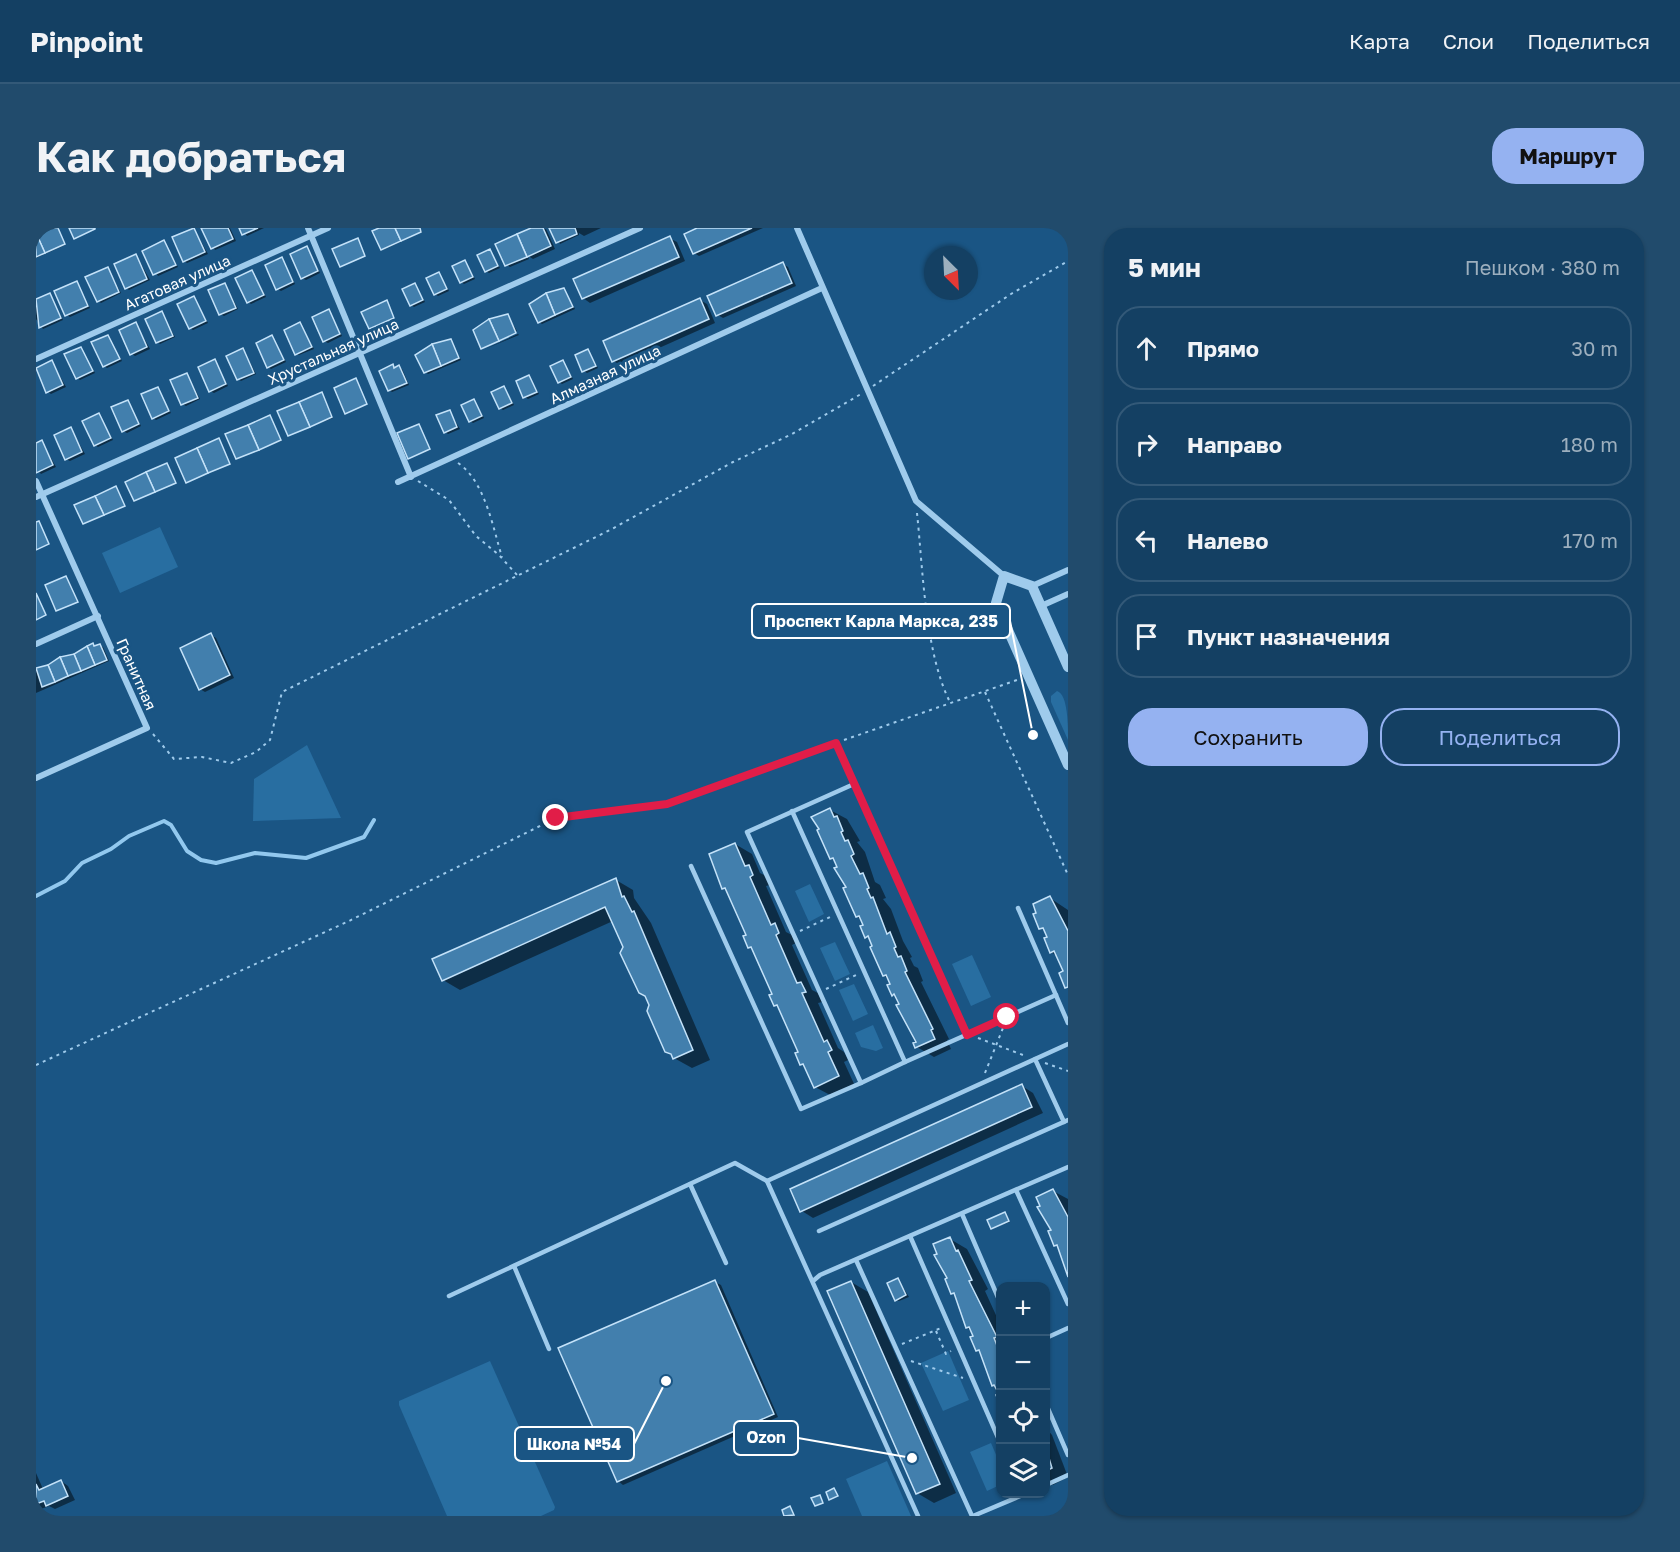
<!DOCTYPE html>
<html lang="ru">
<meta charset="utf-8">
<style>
:root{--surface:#144063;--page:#214b6c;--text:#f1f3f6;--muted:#9dafbe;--line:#335978;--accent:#95b2f1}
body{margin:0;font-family:"Golos Text",sans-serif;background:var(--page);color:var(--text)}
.controls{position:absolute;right:18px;bottom:18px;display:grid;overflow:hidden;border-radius:12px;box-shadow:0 2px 4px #0004}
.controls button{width:54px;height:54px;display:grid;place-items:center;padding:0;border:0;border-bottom:2px solid var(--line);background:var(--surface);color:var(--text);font:30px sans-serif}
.compass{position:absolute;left:888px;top:18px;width:54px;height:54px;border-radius:50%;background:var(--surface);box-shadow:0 2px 4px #0004;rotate:156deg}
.stop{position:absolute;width:18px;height:18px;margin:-14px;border:4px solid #e11d48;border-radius:50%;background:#fff}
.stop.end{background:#e11d48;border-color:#fff;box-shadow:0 2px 6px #0008}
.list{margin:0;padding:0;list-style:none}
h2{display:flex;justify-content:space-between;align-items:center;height:78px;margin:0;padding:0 24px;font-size:26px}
h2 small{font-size:20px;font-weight:400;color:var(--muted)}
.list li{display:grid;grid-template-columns:39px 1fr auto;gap:18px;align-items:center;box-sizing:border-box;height:84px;margin:0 12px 12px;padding:0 12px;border:2px solid var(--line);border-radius:24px}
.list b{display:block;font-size:22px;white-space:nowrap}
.list em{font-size:20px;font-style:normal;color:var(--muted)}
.actions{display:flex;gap:12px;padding:18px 24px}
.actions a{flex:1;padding:14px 0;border:2px solid var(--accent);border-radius:24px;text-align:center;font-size:21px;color:var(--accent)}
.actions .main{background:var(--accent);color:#111}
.icon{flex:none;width:33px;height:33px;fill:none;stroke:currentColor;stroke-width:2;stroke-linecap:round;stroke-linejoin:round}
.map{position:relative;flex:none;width:1032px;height:1288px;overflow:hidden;border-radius:24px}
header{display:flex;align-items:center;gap:36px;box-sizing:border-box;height:84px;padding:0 30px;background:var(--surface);border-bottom:2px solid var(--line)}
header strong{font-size:28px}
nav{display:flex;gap:33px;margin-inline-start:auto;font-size:21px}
.intro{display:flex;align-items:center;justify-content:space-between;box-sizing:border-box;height:144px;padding:0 36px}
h1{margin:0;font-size:42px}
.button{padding:15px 27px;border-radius:24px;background:var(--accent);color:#111;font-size:21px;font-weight:700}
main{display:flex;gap:36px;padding:0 36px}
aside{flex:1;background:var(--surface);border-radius:24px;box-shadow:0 2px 4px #0004}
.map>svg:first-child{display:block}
.green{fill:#286ea1}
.shadow{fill:#0007}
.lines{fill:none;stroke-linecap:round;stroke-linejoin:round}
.stream{stroke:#92c8ee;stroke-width:4}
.building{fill:#427fad;stroke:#c4e2f9;stroke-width:1.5}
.path{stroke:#9fcbec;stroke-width:2;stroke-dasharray:3 4.5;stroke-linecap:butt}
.service{stroke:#9fcbec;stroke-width:4.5}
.minor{stroke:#9fcbec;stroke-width:6}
.tertiary{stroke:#9fcbec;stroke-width:10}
.route{stroke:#e11d48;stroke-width:8}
.labels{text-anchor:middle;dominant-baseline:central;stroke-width:6;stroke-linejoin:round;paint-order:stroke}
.street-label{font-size:15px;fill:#fff;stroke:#1a5584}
.leader{fill:none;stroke:#fff;stroke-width:2}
.callout-dot{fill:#fff;stroke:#1a5584;stroke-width:2}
.callout{fill:#1a5584;stroke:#fff;stroke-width:2}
.callout-label{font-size:16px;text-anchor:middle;font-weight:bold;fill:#fff}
</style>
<header>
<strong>Pinpoint</strong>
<nav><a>Карта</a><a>Слои</a><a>Поделиться</a></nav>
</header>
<div class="intro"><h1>Как добраться</h1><a class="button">Маршрут</a></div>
<main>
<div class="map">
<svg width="1032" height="1288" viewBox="0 0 1032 1288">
<rect width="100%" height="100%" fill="#1a5584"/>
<g class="green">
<polygon points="124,299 142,339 84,365 66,325"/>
<path d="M1021,463C1032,466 1032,498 1032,512L1015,474V468Z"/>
<polygon points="271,517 305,590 217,593 218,551"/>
<polygon points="774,656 788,686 773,694 759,663"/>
<polygon points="799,714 814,746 799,753 784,720"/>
<polygon points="936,727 955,769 935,778 916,736"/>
<polygon points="818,756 832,786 817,793 803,762"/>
<polygon points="837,797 847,820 840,823 825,819 819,805"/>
<polygon points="912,1123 933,1172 907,1183 885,1135"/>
<polygon points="454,1133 519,1279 518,1282 505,1288 411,1288 363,1177 363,1173"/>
<polygon points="955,1215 964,1236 964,1257 951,1263 934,1224"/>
<polygon points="851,1233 875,1288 826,1288 810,1251"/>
</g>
<g class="shadow">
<polygon points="15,0 22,0 29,17 0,30 0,7"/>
<polygon points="167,0 194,0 200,13 179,22"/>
<polygon points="205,0 228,0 211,8"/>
<polygon points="346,0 384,0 386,4 347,22"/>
<polygon points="499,0 510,1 519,21 497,31 491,27 493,31 474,39 471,37"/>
<polygon points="515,0 565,0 548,8 543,5 543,7 524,16"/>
<polygon points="665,0 727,0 663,28 658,25"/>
<polygon points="158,1 172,26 151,35 148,33"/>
<polygon points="633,10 641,14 649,33 554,75 547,70"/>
<polygon points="128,14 142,39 122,48 108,23"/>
<polygon points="271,20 284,45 270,52 266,50"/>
<polygon points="454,23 464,40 453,45 450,43"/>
<polygon points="100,27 114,52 93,62 90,60"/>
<polygon points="246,31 259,56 245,63 241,61"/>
<polygon points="429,34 439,51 428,56 425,54"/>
<polygon points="747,36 752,39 760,58 687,90 682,87"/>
<polygon points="72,41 85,65 65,75 62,73"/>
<polygon points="216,44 230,69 215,76 212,74"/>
<polygon points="403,45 413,63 402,68 399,66"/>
<polygon points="40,55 54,80 34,89 31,87"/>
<polygon points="189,56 202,81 188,88 184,86"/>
<polygon points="379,57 389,74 378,79 375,77"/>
<polygon points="528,62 539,81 506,96 503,94"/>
<polygon points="14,67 27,92 7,101 0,91 0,73"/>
<polygon points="158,70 172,95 157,102 154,100"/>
<polygon points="664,72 671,76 679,95 585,137 577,133"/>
<polygon points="352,75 358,91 334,100"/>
<polygon points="293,83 306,108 292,115 288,113"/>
<polygon points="125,85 139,109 124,116 121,114"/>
<polygon points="472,88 481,103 446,119"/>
<polygon points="100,96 114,121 99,128 96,126"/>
<polygon points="264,96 278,121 263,127 260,126"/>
<polygon points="482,106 483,107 449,121"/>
<polygon points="72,108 86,133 71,140 68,138"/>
<polygon points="236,109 250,134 235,141 232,139"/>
<polygon points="414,113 425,132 392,146 389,144"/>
<polygon points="45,120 59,145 44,152 41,150"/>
<polygon points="207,121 220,146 205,153 202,151"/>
<polygon points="552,123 562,140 551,145 548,143"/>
<polygon points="179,133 192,158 178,165 174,163"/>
<polygon points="16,134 30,159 15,166 12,164"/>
<polygon points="527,134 537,151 526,156 523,154"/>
<polygon points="357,138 366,141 373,157 356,164 353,162"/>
<polygon points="151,146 164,171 150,178 146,176"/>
<polygon points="493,149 503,166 492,171 489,169"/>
<polygon points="468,159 478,177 467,182 464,180"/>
<polygon points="121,160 135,185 120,192 117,190"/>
<polygon points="287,166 297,190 253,207"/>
<polygon points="438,172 448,190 437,195 434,193"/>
<polygon points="92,173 105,198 91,205 87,203"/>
<polygon points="413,183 424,201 412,206 409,204"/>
<polygon points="63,187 77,212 62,219 59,217"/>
<polygon points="235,189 245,213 201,230 191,207"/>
<polygon points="383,197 394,222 374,230 373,230"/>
<polygon points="35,201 49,226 34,233 30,231"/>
<polygon points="183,212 194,236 151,254"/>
<polygon points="6,214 20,239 5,246 0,240 0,217"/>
<polygon points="131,237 140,255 99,272"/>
<polygon points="80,260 89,278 48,295"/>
<polygon points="175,407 180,410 198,450 169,464 164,461"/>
<polygon points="57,417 67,419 73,433 0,465 0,442"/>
<polygon points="794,582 811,591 824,613 821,614 829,624 839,654 844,657 850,670 847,671 855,681 867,713 876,729 874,730 878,738 882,740 887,753 885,754 913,811 911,812 915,821 898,829 881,819 882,814 861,769 857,767 856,757 848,747 835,711 831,708 829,698 821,688 812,659 799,633 795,630"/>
<polygon points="699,616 716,626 724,645 730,648 734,657 730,658 750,704 756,707 760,715 756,717 776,762 782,765 786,774 782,775 802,820 808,824 812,832 808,834 819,858 796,868 779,859 761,826 764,825 743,779 740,777 738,766 717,721 713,719 712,708 691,662 687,660"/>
<polygon points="580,652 597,662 598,670 615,695 674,832 656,840 638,830 577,693 424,762 407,752"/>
<polygon points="1014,670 1032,682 1032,760 1021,728 1015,724 1011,704 1005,700"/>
<polygon points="986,858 997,865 1007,885 777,990 766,983"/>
<polygon points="1017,963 1032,971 1032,1044 1023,1019 1020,1017 1017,1003"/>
<polygon points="970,986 974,994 957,1000 953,992"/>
<polygon points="914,1011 931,1021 952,1061 949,1063 964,1096 964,1167 957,1157 945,1124 942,1122 939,1109 931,1099 920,1067 917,1065 914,1051"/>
<polygon points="862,1051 873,1069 863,1073 860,1072"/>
<polygon points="679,1054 685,1057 742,1189 587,1257 582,1253"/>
<polygon points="815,1054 832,1064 920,1265 898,1275 881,1265"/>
<polygon points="1010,1200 1016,1207 1032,1249 1017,1257 1010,1252"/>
<polygon points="0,1245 7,1261 25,1253 32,1258 39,1272 19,1281 13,1278 0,1283"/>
</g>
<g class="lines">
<polyline class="stream" points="0,668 29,653 46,635 75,621 93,608 128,593 135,597 151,623 165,632 180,635 219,625 270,630 328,609 338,592"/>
</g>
<g class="building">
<polygon points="11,0 22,0 29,16 9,25 0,5"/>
<polygon points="33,0 59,0 59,1 38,11"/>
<polygon points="158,0 169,24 147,34 136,9"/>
<polygon points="165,0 192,0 197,11 175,21"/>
<polygon points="203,0 222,0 206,7"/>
<polygon points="343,0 359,0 365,13 345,22 336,3"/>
<polygon points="359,0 384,0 385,4 365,13"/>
<polygon points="495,0 507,0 515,18 491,29 481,6"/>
<polygon points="513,0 539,0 541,6 520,15"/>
<polygon points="661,0 716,0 657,26 648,6"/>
<polygon points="0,5 9,25 0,29"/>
<polygon points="481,6 491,29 469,38 459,16"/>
<polygon points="634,8 643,29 546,71 537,51"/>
<polygon points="322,10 329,28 304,39 296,21"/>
<polygon points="128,12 140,37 117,47 106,23"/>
<polygon points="271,18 282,43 265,51 254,26"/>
<polygon points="454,21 462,38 449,44 441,27"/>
<polygon points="100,26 111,51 89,61 78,36"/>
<polygon points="246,29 257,54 240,62 229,37"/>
<polygon points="429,32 437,49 424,55 416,38"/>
<polygon points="747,34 756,55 680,88 671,68"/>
<polygon points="72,39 83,64 61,74 49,49"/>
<polygon points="216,42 228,67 211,75 199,50"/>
<polygon points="403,44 411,61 398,67 390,50"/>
<polygon points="41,53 52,78 29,88 18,63"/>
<polygon points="189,55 200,80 183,87 172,62"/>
<polygon points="379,55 387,72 374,78 366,61"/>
<polygon points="528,60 537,79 519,87 510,65"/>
<polygon points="14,65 25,90 3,100 0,71"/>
<polygon points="510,65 519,87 502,95 493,76"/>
<polygon points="158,68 170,93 153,101 141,76"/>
<polygon points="664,70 673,91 576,134 567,113"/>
<polygon points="351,72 358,90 333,101 325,84"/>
<polygon points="293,81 304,106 287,114 276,89"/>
<polygon points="126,83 137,108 120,115 109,91"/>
<polygon points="472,86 480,105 463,113 453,91"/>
<polygon points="453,91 463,113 445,121 437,102"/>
<polygon points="100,94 111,119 94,127 83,102"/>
<polygon points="264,94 276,119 259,127 248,102"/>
<polygon points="72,107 84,131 67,139 55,114"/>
<polygon points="236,107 248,132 231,140 220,115"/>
<polygon points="415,111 423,130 405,138 396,116"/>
<polygon points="396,116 405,138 388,145 379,127"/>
<polygon points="45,119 57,143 40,151 28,126"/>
<polygon points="207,120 218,145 201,152 190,128"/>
<polygon points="552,121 560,138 546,144 539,127"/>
<polygon points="179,131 190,156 173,164 162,139"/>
<polygon points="16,132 27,157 10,165 0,140"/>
<polygon points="527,132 535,149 522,155 514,138"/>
<polygon points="357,136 358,140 363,137 371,155 352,163 343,143"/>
<polygon points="151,145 162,170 145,177 134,152"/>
<polygon points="493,147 501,164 487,170 480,153"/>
<polygon points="320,150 331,176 309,186 298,160"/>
<polygon points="468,158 476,175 463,181 455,164"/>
<polygon points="122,159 133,183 116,191 105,166"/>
<polygon points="286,164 296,189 274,199 263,174"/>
<polygon points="438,171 446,188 433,194 425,177"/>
<polygon points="92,172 103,196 86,204 75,179"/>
<polygon points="263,174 274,199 252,208 241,183"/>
<polygon points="414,182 421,199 408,205 400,187"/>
<polygon points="63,185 75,210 58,218 46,193"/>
<polygon points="234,187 245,212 223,222 212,197"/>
<polygon points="383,196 394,221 372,231 361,205"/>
<polygon points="212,197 223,222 200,231 189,206"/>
<polygon points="35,199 46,224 29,232 18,207"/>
<polygon points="183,210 194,236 172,245 161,220"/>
<polygon points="6,212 17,237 0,245 0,215"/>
<polygon points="161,220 172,245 150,255 139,230"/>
<polygon points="131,235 140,255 119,264 110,244"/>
<polygon points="110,244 119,264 98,273 89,254"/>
<polygon points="80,258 89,278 68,287 59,268"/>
<polygon points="59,268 68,287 47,296 38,277"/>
<polygon points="3,293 13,316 0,322 0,294"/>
<polygon points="30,348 42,374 20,383 9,357"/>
<polygon points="0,365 10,387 0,392"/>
<polygon points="175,405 194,447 163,462 144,420"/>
<polygon points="57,415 58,418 64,416 71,432 59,437 51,418"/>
<polygon points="51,418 59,437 45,443 38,426"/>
<polygon points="38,426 45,443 32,448 24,429"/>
<polygon points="24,429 32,448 19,454 12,437"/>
<polygon points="12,437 19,454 6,459 0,440"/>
<polygon points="794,580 798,589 801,588 807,603 805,604 809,613 812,612 818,626 815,628 824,646 827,645 833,660 831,661 835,670 837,669 851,706 854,704 860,719 858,720 862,729 865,728 871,743 869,744 897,801 895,802 899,811 879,820 877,815 880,814 860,777 863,776 858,766 856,768 851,757 854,756 850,747 847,748 834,719 836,718 832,708 829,710 824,698 827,697 823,688 820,689 807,660 810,659 798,640 801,639 797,630 794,631 781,602 783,601 775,589"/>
<polygon points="699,615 709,638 713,637 717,647 714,649 735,697 739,695 743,705 740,707 761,755 765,754 770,764 766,765 788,814 791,812 796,822 792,824 803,848 778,860 767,836 764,837 759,825 762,824 741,777 738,778 733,767 736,766 715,719 712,720 707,708 710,707 689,660 686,661 673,626"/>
<polygon points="580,650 586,669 588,668 596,684 598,683 657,822 637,831 635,826 629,824 611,783 613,777 609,768 603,765 584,725 587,719 569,679 406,753 396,731"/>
<polygon points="1014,668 1032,703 1032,759 1029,760 1023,745 1027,743 1018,723 1014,725 1008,710 1011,709 1007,700 1003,701 997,686 1000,685 997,676"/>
<polygon points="986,856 996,879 764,984 754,961"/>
<polygon points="1017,961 1032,989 1032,1049 1021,1017 1018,1018 1012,1003 1015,1002 1001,979 1004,978 1000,969"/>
<polygon points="969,984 973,993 955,1001 951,992"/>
<polygon points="914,1009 920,1023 922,1022 936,1052 933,1053 961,1109 958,1110 964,1125 964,1177 960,1167 963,1166 958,1157 956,1158 943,1122 940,1123 934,1109 937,1108 933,1099 930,1100 918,1065 915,1066 909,1051 911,1050 898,1027 901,1026 897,1016"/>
<polygon points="862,1050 870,1067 859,1073 851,1055"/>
<polygon points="679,1052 738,1186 581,1254 522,1120"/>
<polygon points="815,1053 904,1256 880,1266 791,1063"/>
<polygon points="1010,1220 1016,1240 1010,1243"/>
<polygon points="25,1252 32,1268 10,1278 8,1273 0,1276 0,1256 3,1262"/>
<polygon points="798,1260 802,1268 793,1272 790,1264"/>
<polygon points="784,1267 787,1275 779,1278 775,1270"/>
<polygon points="754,1278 758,1287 748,1288 746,1282"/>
</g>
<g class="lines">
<g class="path">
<polyline points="837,158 975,66 1032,33"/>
<path d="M422,235C449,253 457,300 466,329"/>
<polyline points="382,253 413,272 440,308 463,327 481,347"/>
<path d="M881,285C887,342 889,427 915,476"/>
<polyline points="949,464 1032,647"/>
<polyline points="117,506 138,531 166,529 195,535 220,524 234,512 246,464 574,302 697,234 756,206 825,166"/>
<polyline points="808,512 981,452"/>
<polyline points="764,703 794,689"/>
<polyline points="790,761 820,747"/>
<polyline points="942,810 987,827"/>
<polyline points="1009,835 1032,843"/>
<polyline points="0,837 313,693 520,590 631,576 794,517"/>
<polyline points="949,845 967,800"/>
<polyline points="900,1103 910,1126 915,1123"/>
<polyline points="866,1116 905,1100"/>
<polyline points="875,1133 927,1150"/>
</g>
<g class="service">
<polyline points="800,515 931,807"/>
<polyline points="818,556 711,604 825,855 869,834"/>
<polyline points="756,583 869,834 1020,767"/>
<polyline points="655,638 765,881 825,855"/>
<polyline points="982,680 1032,795"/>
<polyline points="999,831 1028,894"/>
<polyline points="654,956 690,1035"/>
<polyline points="980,962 1032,1076"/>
<polyline points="926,986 964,1074"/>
<polyline points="783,1003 1032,892"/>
<polyline points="874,1008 964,1214"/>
<polyline points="820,1032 936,1288"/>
<polyline points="478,1038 513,1121"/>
<polyline points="777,1053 784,1047 1032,939"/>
<polyline points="413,1068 699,935 731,953"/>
<polyline points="1010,1110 1032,1100"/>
<polyline points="1010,1176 1032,1227"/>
<polyline points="1010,1257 1032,1247"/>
<polyline points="882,1288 731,953 1032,816"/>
<polyline points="937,1288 989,1266"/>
</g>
<g class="minor">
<polyline points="272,0 375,249"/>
<polyline points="761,0 880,273 968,348"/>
<polyline points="0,131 292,0"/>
<polyline points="0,253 111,500 0,550"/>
<polyline points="362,254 786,60"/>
<polyline points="0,269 604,0"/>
<polyline points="996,358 1032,342"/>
<polyline points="1005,378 1032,366"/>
<polyline points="0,416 62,388"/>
</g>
<polyline class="tertiary" points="1032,439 996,358 968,348 960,375 1032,537"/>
</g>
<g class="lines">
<polyline class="route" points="520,590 631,576 800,515 931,807 971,789"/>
</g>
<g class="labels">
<g class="street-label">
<text transform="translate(141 54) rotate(-24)">Агатовая улица</text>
<text transform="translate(297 123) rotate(-24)">Хрустальная улица</text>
<text transform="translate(569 146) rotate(-25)">Алмазная улица</text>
<text transform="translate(101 446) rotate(66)">Гранитная</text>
</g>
</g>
<path class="leader" d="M997 507L974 393M876 1230L762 1210M630 1153L598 1216"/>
<g class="callout-dot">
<circle cx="997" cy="507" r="6"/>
<circle cx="876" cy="1230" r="6"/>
<circle cx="630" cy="1153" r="6"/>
</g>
<g class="callout">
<rect x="716" y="376" width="258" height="34" rx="6"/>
<rect x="698" y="1193" width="64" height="34" rx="6"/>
<rect x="479" y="1199" width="119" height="34" rx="6"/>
</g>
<g class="callout-label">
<text x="845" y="399">Проспект Карла Маркса, 235</text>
<text x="730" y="1215">Ozon</text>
<text x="538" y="1222">Школа №54</text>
</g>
</svg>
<div class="controls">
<button>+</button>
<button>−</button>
<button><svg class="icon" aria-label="locate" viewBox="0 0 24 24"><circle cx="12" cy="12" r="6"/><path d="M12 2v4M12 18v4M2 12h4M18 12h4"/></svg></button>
<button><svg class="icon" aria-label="layers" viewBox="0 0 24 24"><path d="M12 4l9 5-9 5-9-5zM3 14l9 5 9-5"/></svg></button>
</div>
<svg class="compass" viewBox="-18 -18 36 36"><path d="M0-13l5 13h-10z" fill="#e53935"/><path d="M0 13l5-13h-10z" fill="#9dafbe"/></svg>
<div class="stop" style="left:971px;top:789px"></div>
<div class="stop end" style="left:520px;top:590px"></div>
</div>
<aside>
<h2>5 мин<small>Пешком · 380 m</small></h2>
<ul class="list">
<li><svg class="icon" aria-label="ahead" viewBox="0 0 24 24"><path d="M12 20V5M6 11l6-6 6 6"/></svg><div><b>Прямо</b></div><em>30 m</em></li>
<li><svg class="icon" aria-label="right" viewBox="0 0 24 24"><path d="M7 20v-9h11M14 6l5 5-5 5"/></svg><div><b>Направо</b></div><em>180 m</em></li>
<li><svg class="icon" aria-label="left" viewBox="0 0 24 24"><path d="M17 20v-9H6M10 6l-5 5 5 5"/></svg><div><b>Налево</b></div><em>170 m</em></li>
<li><svg class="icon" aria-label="arrive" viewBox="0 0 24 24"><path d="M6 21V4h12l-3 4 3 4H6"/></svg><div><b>Пункт назначения</b></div></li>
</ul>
<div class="actions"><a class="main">Сохранить</a><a>Поделиться</a></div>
</aside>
</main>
